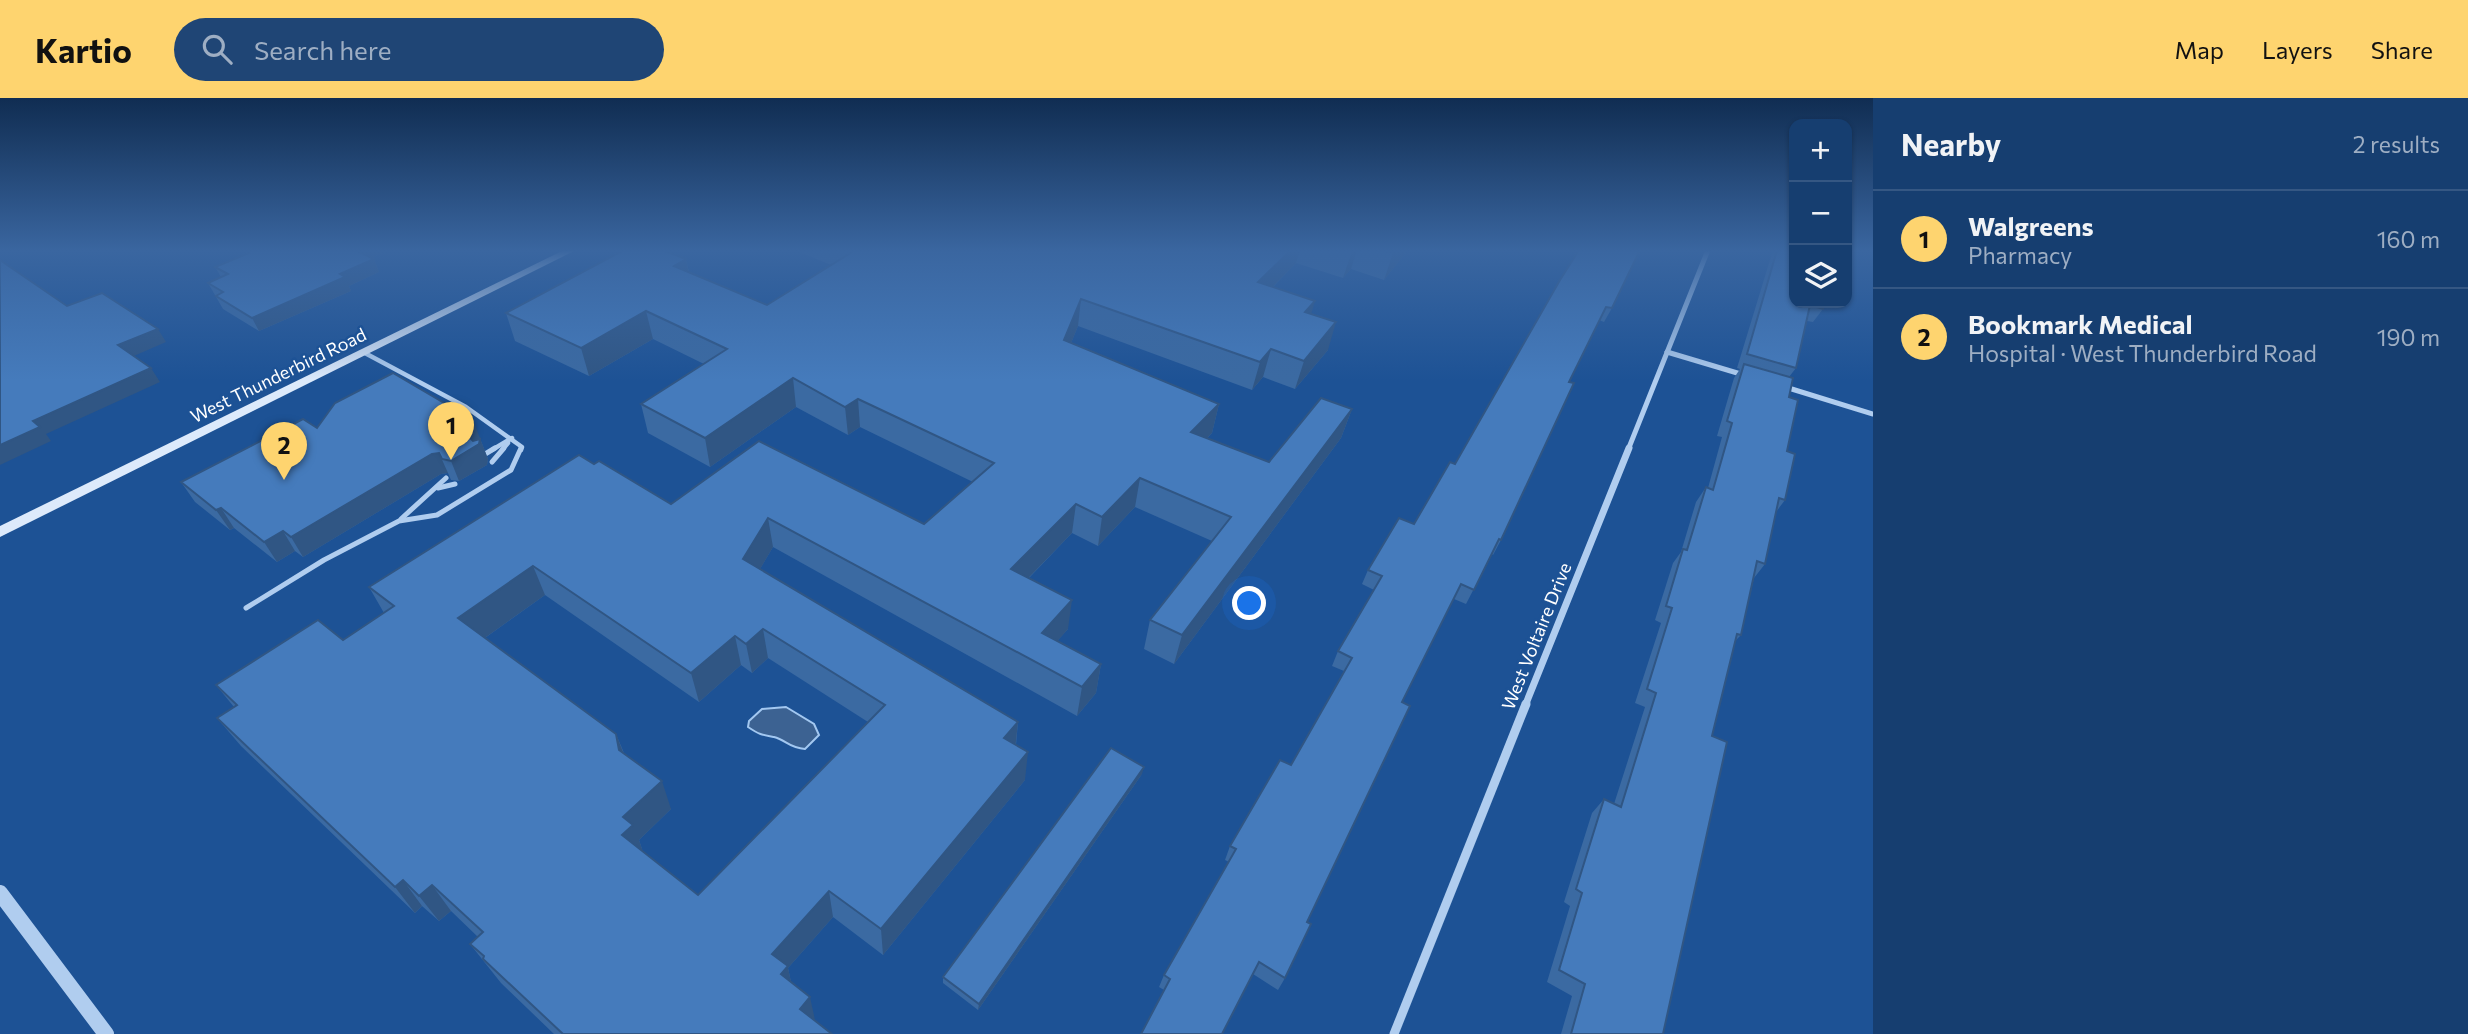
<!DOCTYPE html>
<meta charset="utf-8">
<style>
:root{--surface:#163e70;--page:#1f4575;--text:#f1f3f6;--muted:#9eaec3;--line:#355783;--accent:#fed46f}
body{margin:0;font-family:Commissioner,sans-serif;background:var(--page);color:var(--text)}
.controls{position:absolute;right:21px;top:21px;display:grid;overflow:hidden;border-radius:14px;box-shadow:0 2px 5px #0004}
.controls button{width:63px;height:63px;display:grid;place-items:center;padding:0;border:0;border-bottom:2px solid var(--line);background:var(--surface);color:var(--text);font:35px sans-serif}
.you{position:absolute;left:1250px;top:506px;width:24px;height:24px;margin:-18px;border:5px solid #fff;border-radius:50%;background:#1a73e8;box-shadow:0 0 0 10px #1a73e833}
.badge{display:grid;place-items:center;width:46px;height:46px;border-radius:50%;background:var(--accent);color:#111;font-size:23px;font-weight:700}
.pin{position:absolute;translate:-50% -58px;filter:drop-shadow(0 2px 4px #0008)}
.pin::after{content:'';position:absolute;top:37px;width:24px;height:21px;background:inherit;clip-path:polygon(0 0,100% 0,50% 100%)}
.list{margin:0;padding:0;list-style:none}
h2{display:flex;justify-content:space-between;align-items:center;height:91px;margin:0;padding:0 28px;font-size:30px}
h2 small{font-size:23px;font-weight:400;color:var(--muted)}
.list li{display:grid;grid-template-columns:46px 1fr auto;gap:21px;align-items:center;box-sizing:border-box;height:98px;padding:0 28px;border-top:2px solid var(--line)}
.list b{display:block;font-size:26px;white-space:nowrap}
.list p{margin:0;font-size:23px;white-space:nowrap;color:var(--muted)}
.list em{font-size:23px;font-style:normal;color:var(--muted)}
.icon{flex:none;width:38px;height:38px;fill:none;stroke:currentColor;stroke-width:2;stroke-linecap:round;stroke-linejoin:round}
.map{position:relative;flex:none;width:1873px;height:936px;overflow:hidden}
header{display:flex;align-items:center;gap:42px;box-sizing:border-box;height:98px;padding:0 35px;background:var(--accent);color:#111}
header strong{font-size:33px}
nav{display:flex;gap:38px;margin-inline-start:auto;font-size:24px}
.search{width:490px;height:63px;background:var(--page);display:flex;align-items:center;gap:18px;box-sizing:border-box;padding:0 24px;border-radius:38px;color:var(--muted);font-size:26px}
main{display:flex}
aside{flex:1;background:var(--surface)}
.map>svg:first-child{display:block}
.water{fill:#3c6292;stroke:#a3c8f1;stroke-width:2}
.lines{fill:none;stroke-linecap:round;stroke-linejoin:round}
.service-far1{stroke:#b0cdef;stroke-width:4.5}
.service{stroke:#b0cdef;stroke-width:5}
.minor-far2{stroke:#b0cdef;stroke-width:5}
.minor-far1{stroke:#b0cdef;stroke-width:7}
.minor{stroke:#b0cdef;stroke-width:9}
.tertiary{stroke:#b0cdef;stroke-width:16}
.secondary{fill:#ddeafb;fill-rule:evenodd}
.wall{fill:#3b6aa2;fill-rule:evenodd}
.shaded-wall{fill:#305684}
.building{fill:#457bbc;stroke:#305684;stroke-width:2;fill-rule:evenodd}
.labels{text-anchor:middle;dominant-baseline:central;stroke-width:5;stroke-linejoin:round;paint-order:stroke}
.street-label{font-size:18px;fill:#fff;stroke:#1d5295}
</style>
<header>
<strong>Kartio</strong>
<div class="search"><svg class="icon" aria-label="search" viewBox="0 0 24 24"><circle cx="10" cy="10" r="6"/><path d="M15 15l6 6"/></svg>Search here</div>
<nav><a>Map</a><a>Layers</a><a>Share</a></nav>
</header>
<main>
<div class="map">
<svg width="1873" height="936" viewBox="0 0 1873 936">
<rect width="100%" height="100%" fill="#1d5295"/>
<path class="water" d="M786,609L814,626L819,637L805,651C789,650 786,642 774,639C762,637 760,637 748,629L749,623L762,611Z"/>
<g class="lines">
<g class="service-far1">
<polyline points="363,254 466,309 522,349 521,352"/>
<polyline points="492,352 512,340"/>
<polyline points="502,352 508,345"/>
</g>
<g class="service">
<polyline points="482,358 495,350"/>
<polyline points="492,364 504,350"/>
<polyline points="438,390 455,386"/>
<polyline points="401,421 446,380"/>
<polyline points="246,510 324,462 399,423 437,417 511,372 521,350"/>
</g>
<g class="minor-far2">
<polyline points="1667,254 1744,277"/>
<polyline points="1782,288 1873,316"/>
<polyline points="1628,352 1708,152"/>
</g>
<polyline class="minor-far1" points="1525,608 1629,350"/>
<polyline class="minor" points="1394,936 1526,606"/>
<polyline class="tertiary" points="0,795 106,936"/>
<polygon class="secondary" points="564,152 576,152 0,439 0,428"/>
</g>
<g class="wall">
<polygon points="244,152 390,152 371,160 374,161 379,174 349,188 351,193 259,233 223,211 208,185 221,179 215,169 246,156"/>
<path d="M795,152H1408L1384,182L1351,171L1343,180L1296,165L1273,189L1311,216L1328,252L1295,291L1263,279L1252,292L1078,228L1071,245L1219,306L1212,335L1207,340L1269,364L1352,311L1341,340L1174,566L1144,551L1150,522L1212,443L1135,409L1098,448L1072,435L1029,480L1068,531L1057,543L1101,566L1096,595L1077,618L773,449L760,471L1018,624L1016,647L1025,682L883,857L833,819L788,870L791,884L815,923L832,936H554L501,885L470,846L478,839L451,813L439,823L422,808L415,815L241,648L217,620L234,609L216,587L343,542L384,515L369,489L594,366L671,406L924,426L973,384L860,329L848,337L796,309L710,369L648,335L641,306L704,266L653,241L589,278L515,243L506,215L686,161L689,174L767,207L831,167ZM545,497L699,604L741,567L752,575L768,560L868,624L698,797L643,754L639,742L671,711L624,655L616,636L485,540Z"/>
<polygon points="1579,152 1612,210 1604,224 1599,222 1569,284 1501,442 1493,457 1492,456 1466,506 1454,501 1402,604 1307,824 1285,880 1278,892 1253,876 1164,892 1159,889 1164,877 1229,764 1225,762 1230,748 1291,667 1344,573 1332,568 1338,553 1374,492 1362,486 1368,472 1414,426 1455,366"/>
<polygon points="1773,152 1794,152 1824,205 1823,211 1813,224 1807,223 1796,270 1789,279 1785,402 1776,414 1765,466 1754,480 1741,537 1735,543 1712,638 1663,936 1561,936 1572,898 1547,884 1570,808 1564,804 1592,715 1604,701 1614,706 1645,609 1635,605 1661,525 1655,522 1673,465 1681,454 1696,404 1706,389 1708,390 1722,339 1717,338 1734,280 1740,271 1737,270"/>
<polygon points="317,330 481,343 488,361 487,367 459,383 451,382 448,375 441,376 303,459 295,453 277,464 234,430 230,432 195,404 181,384"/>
<polygon points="1142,676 978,912 943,885 943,879"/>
</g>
<g class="shaded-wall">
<polygon points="355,152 390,152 361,164"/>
<polygon points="1291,152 1300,152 1296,165 1251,211 1258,184"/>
<polygon points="1353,152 1357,152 1351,171 1343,180 1352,153"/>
<polygon points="1396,152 1408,152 1384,182 1393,155"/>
<polygon points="374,161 379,174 349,188 351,193 259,233 252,220 340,176"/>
<polygon points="686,161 691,188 674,168"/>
<polygon points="1081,201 1078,228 1061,270 1064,242"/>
<polygon points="1315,203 1307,230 1305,214"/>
<polygon points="646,213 653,241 589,278 581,250"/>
<polygon points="1336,224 1328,252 1295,291 1304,263"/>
<polygon points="158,231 166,244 127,261 118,247"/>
<polygon points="1271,251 1263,279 1252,292 1260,264"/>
<polygon points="151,270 160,284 46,336 51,343 0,367 0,347 33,323"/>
<polygon points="793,280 796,309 710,369 705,340"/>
<polygon points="858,301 860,329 848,337 845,309"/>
<polygon points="1219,306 1212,335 1185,362 1191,334"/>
<polygon points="1352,311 1341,340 1174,566 1182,537"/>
<polygon points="473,322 488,361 487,367 459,383 451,363 469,339"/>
<polygon points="439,355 448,375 441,376 303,459 291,439 432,356"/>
<polygon points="1140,380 1135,409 1098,448 1102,419"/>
<polygon points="1076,406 1072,435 1009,500 1011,471"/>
<polygon points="221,410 234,430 230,432 216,412"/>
<polygon points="768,420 773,449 749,490 743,461"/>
<polygon points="283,433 295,453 277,464 264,444"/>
<polygon points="533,468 545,497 472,549 458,520"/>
<polygon points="1072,502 1068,531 1039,564 1042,535"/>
<polygon points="763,531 768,560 752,575 746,546"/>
<polygon points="735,538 741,567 699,604 691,575"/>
<polygon points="1101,566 1096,595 1077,618 1082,589"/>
<polygon points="1018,624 1015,652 1004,640"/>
<polygon points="616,636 627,664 619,652"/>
<polygon points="1028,654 1025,682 883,857 881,831"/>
<polygon points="1144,669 1142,676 978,912 979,906"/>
<polygon points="662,683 671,711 639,742 643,754 622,737 623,719"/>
<polygon points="403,782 422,808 415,815 395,789"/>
<polygon points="432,787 451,813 439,823 419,798"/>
<polygon points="829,793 833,819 788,870 793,893 779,881 772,856"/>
<polygon points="810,899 815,922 800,911"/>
</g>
<g class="building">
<polygon points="244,152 355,152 374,161 340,176 345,179 252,220 216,198 223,194 208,185 228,176 215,169 249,155"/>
<path d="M624,152H662L686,161L674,168L767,207L852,154L846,152H1291L1258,184L1315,203L1305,214L1336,224L1304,263L1271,251L1260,264L1081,201L1064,242L1219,306L1191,334L1269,364L1321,300L1352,311L1182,537L1150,522L1231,419L1140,380L1102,419L1076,406L1011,471L1072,502L1042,535L1101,566L1082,589L768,420L743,461L1018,624L1004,640L1028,654L881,831L829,793L772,856L788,868L781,876L810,899L800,911L832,936H563L483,861L484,858L470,846L483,834L432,787L419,798L403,782L395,789L217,620L237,607L216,587L318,522L343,542L394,508L369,489L579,357L594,366L599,363L671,406L759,343L924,426L994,365L858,301L845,309L793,280L705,340L641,306L727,251L646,213L581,250L506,215ZM533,468L691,575L735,538L746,546L763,531L885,607L698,797L622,737L633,727L623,719L662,683L619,652L616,636L458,520Z"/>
<polygon points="1382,152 1396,152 1393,155"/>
<polygon points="1579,152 1640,152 1612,210 1606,209 1569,284 1574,285 1501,442 1499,441 1474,492 1461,486 1402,604 1410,608 1307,824 1311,826 1285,880 1259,864 1222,936 1141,936 1170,881 1164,877 1236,751 1230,748 1280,662 1291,667 1352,560 1338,553 1382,478 1368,472 1399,420 1414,426 1450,364 1455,366 1560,182"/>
<polygon points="1777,152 1794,152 1794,205 1824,205 1823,211 1810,207 1796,270 1747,256"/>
<polygon points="0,162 67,208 102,195 158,231 118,247 151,270 33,323 40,329 0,347"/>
<polygon points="1744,266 1793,280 1789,299 1798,302 1787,353 1795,356 1785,402 1779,400 1765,466 1757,463 1741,537 1737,536 1712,638 1727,644 1663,936 1571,936 1585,886 1559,872 1582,795 1576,791 1604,701 1621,709 1656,595 1647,591 1672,510 1666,508 1683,451 1687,452 1706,389 1713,392 1732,325 1727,323"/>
<polygon points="393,275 473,322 469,339 473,343 480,341 479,346 451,363 442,361 439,355 432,356 291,439 283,433 264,444 221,410 216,412 181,384 303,321 317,330 335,305"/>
<polygon points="1111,650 1144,669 979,906 943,879"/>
</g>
<linearGradient id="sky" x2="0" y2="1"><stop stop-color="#102d52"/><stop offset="0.54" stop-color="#3a66a0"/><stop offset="1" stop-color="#3a66a0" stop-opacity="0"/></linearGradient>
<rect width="1873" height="283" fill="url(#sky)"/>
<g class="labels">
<g class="street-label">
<text transform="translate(278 277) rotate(-26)">West Thunderbird Road</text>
<text transform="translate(1536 538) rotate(-68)">West Voltaire Drive</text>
</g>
</g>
</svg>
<div class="controls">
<button>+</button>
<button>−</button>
<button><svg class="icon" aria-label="layers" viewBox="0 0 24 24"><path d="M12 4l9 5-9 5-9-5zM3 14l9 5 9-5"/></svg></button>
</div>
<div class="you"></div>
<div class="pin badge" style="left:451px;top:362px">1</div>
<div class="pin badge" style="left:284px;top:382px">2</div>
</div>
<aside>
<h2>Nearby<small>2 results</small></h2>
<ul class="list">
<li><span class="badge">1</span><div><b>Walgreens</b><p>Pharmacy</p></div><em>160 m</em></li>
<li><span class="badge">2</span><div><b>Bookmark Medical</b><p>Hospital · West Thunderbird Road</p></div><em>190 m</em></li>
</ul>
</aside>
</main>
